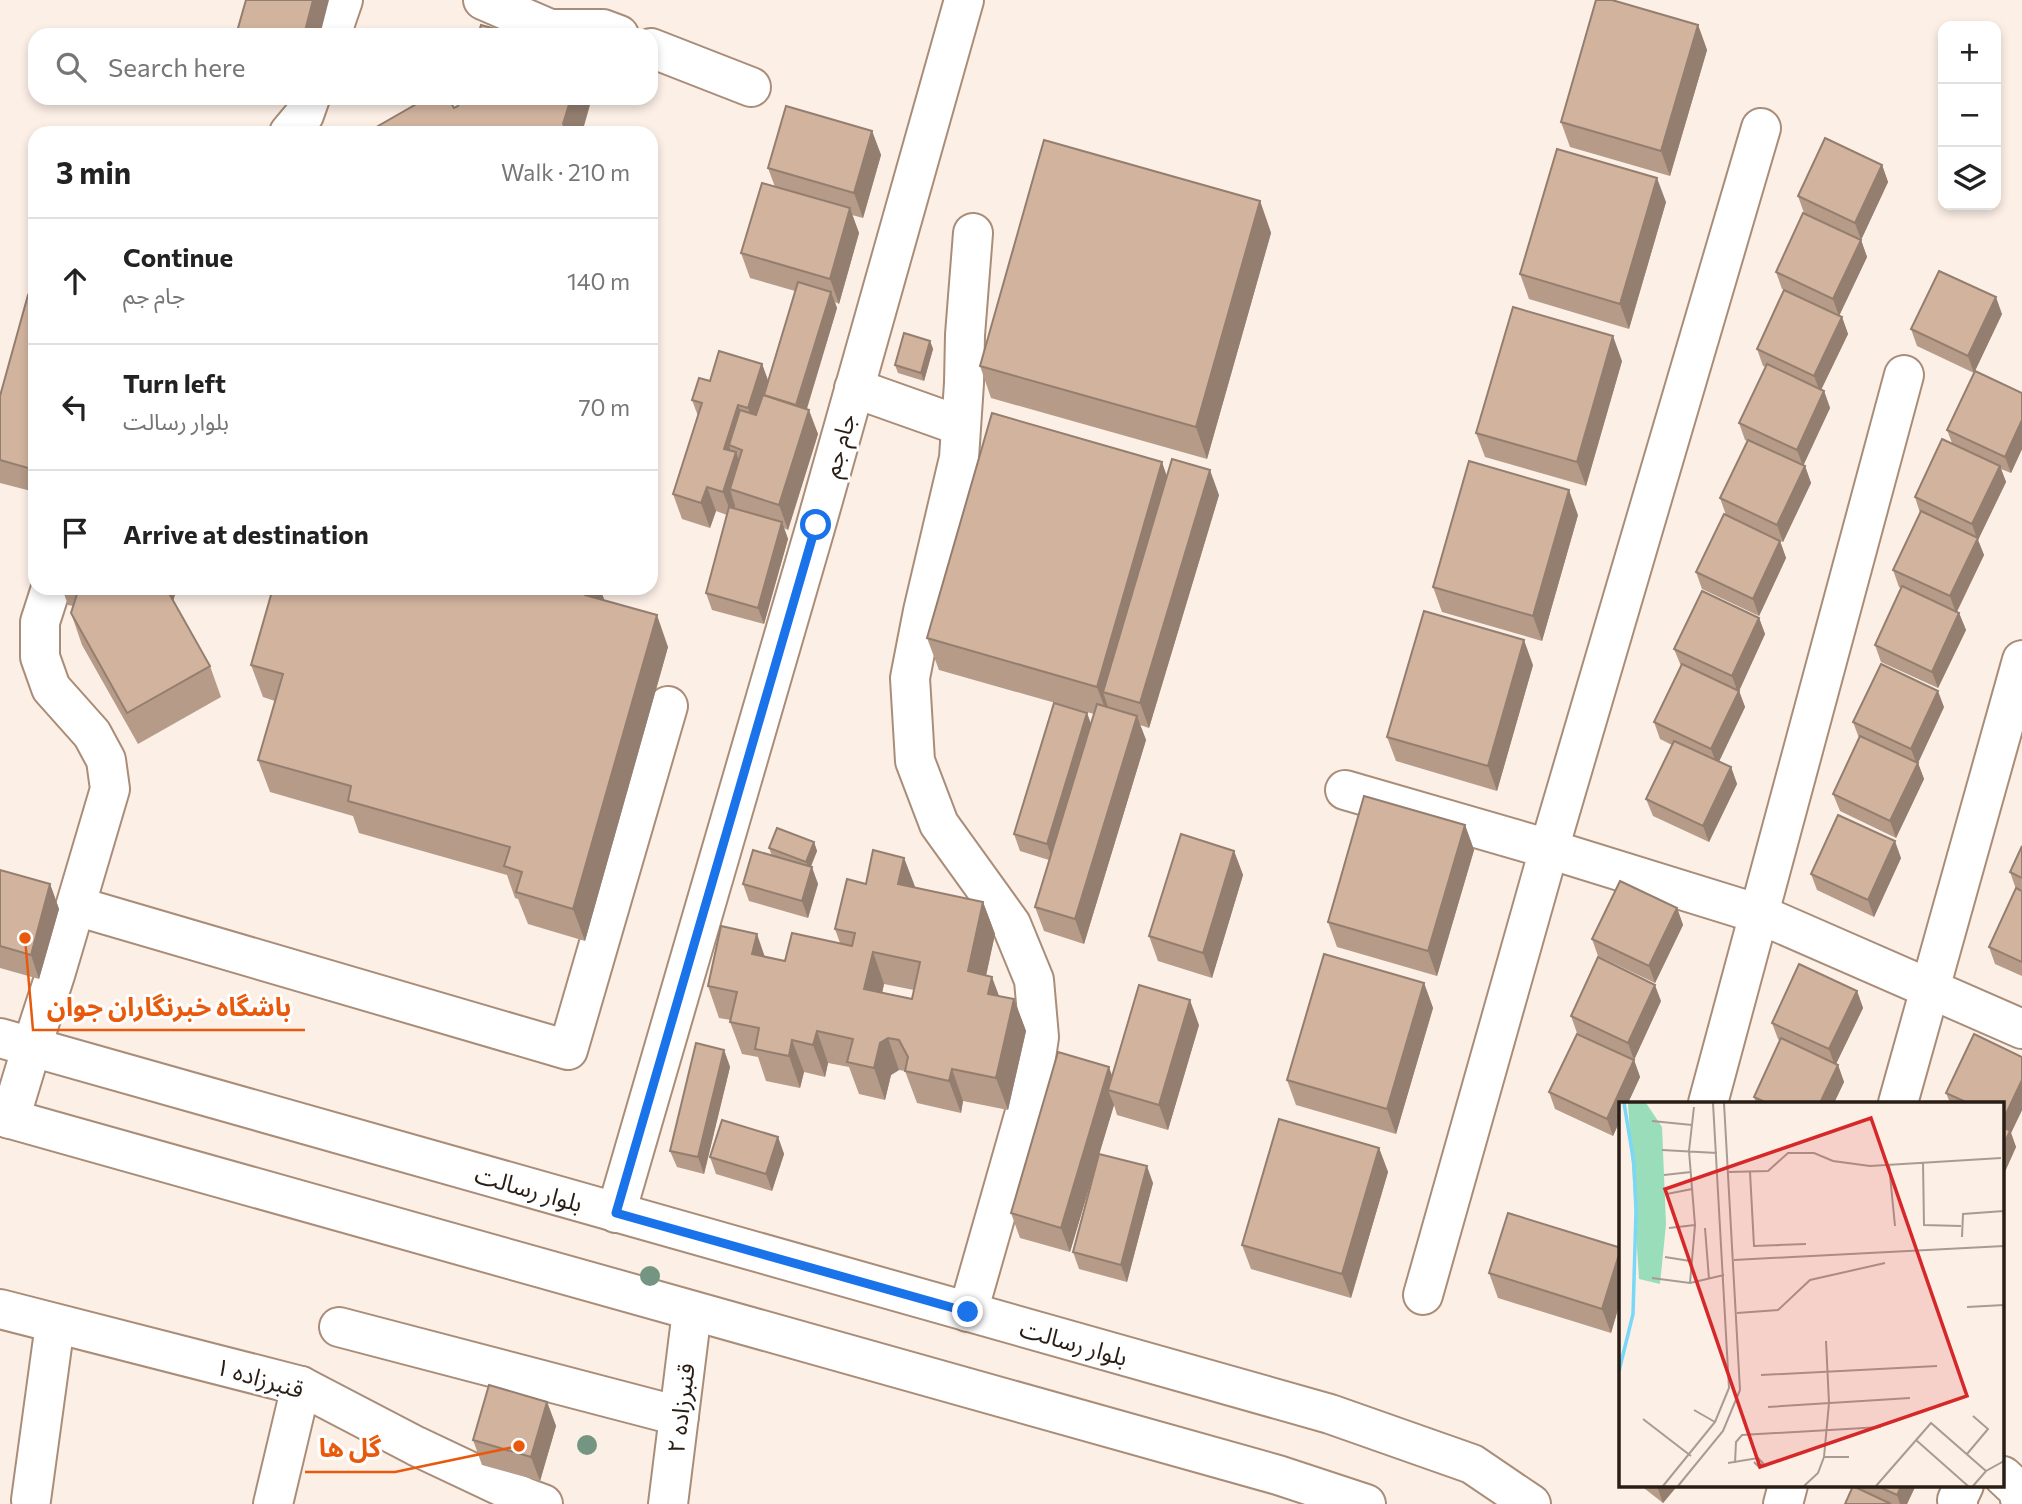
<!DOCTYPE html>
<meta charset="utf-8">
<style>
:root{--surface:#fff;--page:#f2f2f2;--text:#222;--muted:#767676;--line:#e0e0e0}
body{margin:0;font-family:Commissioner,"Noto Sans Arabic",sans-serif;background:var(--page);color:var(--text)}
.controls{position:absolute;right:21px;top:21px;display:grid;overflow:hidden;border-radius:14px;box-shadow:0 4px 10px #0003}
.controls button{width:63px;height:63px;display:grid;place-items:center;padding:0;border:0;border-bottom:2px solid var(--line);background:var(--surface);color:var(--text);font:35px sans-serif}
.stop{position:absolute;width:21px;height:21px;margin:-16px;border:5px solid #1a73e8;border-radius:50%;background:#fff}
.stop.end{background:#1a73e8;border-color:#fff;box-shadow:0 2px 7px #0008}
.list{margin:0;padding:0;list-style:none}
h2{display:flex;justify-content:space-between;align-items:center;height:91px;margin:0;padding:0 28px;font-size:30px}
h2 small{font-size:23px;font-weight:400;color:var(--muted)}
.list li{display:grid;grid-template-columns:46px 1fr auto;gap:21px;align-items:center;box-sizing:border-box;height:126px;padding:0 28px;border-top:2px solid var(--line)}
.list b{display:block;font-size:26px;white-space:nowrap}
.list p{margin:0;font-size:23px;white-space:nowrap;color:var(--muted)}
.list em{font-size:23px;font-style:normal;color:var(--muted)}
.icon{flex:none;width:38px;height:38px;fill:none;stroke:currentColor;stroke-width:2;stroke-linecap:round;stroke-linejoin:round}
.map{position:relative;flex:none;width:2022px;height:1504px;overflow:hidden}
.search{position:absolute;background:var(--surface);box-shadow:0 4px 10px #0003;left:28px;top:28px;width:630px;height:77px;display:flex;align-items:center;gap:18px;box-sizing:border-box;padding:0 24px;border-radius:21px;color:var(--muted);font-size:26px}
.panel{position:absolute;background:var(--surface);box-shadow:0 4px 10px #0003;left:28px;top:126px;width:630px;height:469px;border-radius:21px}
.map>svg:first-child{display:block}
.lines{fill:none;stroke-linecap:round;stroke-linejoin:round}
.minor-casing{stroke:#a98d78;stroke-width:42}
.major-casing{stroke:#a98d78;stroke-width:42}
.minor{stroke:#fff;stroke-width:38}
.major{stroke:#fff;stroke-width:38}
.tree{fill:#759583}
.wall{fill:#b59b88;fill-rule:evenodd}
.shaded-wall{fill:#937e6f}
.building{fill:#d2b49e;stroke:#937e6f;stroke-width:2;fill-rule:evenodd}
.route{stroke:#1a73e8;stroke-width:9}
.labels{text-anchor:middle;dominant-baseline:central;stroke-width:6;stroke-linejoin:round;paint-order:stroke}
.street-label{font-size:24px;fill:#291e16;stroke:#fff}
.inset-river{fill:none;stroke:#79d8f7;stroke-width:3.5}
.inset-road{fill:none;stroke:#a89b93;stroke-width:2}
.view{fill:#d62828;fill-opacity:0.15;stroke:#d62828;stroke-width:3.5}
.inset-edge{fill:none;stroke:#291e16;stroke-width:3.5}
.leader{fill:none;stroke:#e8590c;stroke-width:2.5}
.callout-dot{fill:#e8590c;stroke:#fff;stroke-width:2.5}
.callout-label{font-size:26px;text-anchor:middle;font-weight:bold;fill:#e8590c;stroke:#fff;stroke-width:6;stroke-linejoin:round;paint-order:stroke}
</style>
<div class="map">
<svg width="2022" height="1504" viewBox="0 0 2022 1504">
<rect width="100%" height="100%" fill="#fcefe6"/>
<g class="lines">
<defs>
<g id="minor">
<polyline points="483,0 550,29 603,29 619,35"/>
<polyline points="331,35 343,0"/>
<polyline points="651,48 751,87"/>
<polyline points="289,133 304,115 310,98"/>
<polyline points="854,388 961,426"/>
<polyline points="1345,790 1549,849 1759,914 2022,1029"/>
<polyline points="76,906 568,1050 668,706"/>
<polyline points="32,1046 55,975 110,789 106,760 92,734 51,688 40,657 40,622 51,588"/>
<polyline points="1708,1103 1904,375"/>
<polyline points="1898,1103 2022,660"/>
<polyline points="616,1213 816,525 964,0"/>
<polyline points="1423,1295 1549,849 1761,128"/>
<polyline points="0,1309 301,1386 416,1446 524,1497 543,1504"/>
<polyline points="968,1312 1031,1091 1039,1037 1034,980 1011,924 939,824 915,761 910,678 923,611 959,458 964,383 965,335 973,233"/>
<polyline points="339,1327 679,1416"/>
<polyline points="2003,1476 2018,1490 2021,1504"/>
<polyline points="31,1500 55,1324"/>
<polyline points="273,1504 301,1386"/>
<polyline points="668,1504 692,1311"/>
<polyline points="1783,1504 1788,1485"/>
<polyline points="1958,1504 1957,1500 1964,1485"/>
</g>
<g id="major">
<polyline points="0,1038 1330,1414 1472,1464 1531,1504"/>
<polyline points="0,1116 1278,1475 1366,1504"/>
<polyline points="10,1119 32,1046"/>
</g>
</defs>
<use href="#minor" class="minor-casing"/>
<use href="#major" class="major-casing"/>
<use href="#minor" class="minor"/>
<use href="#major" class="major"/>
</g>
<g class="tree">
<circle cx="650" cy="1276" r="10"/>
<circle cx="587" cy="1445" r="10"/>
</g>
<g class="wall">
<polygon points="1698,25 1707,50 1670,176 1570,147 1561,122"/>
<polygon points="273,98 302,98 300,105"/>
<polygon points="872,131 881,155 863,218 852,215 859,233 839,304 835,302 837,308 807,409 818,434 788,530 784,528 788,539 764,624 712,610 706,593 727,515 716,511 710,528 682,519 673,494 698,416 692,400 710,381 762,364 768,380 795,291 750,278 741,253 775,187 768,168"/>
<polygon points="1882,165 1888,182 1861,240 1804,213 1798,196"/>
<polygon points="1260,201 1271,233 1207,459 991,398 980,366"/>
<polygon points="1666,202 1629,329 1529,299 1520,274"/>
<polygon points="1861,240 1867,257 1839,316 1782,289 1776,272"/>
<polygon points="35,297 35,492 0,483 0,396"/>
<polygon points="2002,314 1975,371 2022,393 2022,449 2011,473 2001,469 2006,482 1978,540 1984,555 1957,612 1959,613 1966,630 1938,688 1881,662 1875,645 1901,588 1899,587 1893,570 1920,513 1915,497 1952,443 1947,430 1974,373 1917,346 1911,329"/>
<polygon points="1842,317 1848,334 1821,390 1824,391 1830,408 1803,466 1805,466 1811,483 1783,542 1726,515 1720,498 1747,441 1745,440 1739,423 1766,367 1763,366 1757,349"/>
<polygon points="930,341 933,349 924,381 898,373 895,365"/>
<polygon points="1622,361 1586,486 1485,457 1476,433"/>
<polygon points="1167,477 1219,495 1149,728 1140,725 1146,740 1084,944 1044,931 1035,907 1049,860 1020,851 1014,834 1087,713 1091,724 1094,714 939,670 927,638"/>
<polygon points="1578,515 1542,641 1442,612 1433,587"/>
<polygon points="1780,541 1786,558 1759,616 1702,589 1696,572"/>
<polygon points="62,588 177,588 173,601 210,666 221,697 138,744 82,645 71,613 73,606 68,605"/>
<polygon points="273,588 600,588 604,600 668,647 585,941 528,924 518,899 515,898 507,875 359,833 353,816 270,792 258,760 275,701 263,697 251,665"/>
<polygon points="1759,618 1765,634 1739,691 1745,707 1719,761 1731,767 1737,784 1709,842 1653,816 1646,799 1672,745 1660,739 1654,722 1681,666 1674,649"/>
<polygon points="1533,665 1497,791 1396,761 1387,737"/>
<polygon points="1944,707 1918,763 1924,779 1896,838 1840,811 1833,794 1859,738 1853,722"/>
<polygon points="1465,825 1474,850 1437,976 1337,947 1328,922"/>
<polygon points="814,842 817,851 811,867 818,884 808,918 749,901 743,884 772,856 769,848"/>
<polygon points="2022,846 2022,976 1995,964 1989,947 2016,889 2010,872"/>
<polygon points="1234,851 1243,875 1212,978 1158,961 1149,936"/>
<path d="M904,858L915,888L983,902L995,934L986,976L999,996L1014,999L1026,1031L1008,1110L963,1101L961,1113L917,1103L905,1071L899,1070L891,1075L885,1100L859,1094L849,1067L828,1063L825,1077L804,1072L800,1088L766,1081L758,1057L742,1054L730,1022L731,1020L719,1018L708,986L765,957L785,961L840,943L835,929L866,884ZM884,984L914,990L912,999L882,993Z"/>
<polygon points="1901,858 1874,917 1817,890 1811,874"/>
<polygon points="0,870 50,884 59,909 39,979 0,968"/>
<polygon points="1677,908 1683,925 1655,983 1598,956 1592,939"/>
<polygon points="1424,983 1433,1008 1396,1134 1296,1105 1287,1080"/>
<polygon points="1857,991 1863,1008 1836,1064 1838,1065 1844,1082 1834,1103 1756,1103 1754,1097 1780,1041 1778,1039 1772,1023"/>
<polygon points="1661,1001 1634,1060 1577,1033 1571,1016"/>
<polygon points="1199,1025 1168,1130 1117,1115 1114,1105 1099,1154 1153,1183 1127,1282 1079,1269 1073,1252 1093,1174 1070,1252 1020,1238 1011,1213 1112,1077"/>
<polygon points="724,1050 730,1067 704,1174 677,1167 670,1151"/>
<polygon points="2022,1057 2022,1110 2011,1133 2016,1147 2003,1176 2003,1103 1950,1103 1946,1093"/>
<polygon points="1634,1060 1640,1077 1628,1103 1621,1103 1621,1118 1613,1136 1555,1109 1549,1092"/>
<polygon points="778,1137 784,1154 772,1191 716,1174 710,1157"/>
<polygon points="1379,1148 1388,1172 1351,1298 1251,1269 1242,1245"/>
<polygon points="1621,1248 1621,1299 1611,1333 1498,1298 1489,1273"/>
<polygon points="547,1402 556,1426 540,1481 482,1465 473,1440"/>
<polygon points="1640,1485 1678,1485 1663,1503"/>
<polygon points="1846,1485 1916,1485 1907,1504 1845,1504 1853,1488"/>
</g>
<g class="shaded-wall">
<polygon points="313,0 329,0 320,35 304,35"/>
<polygon points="1698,25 1707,50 1670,176 1661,151"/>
<polygon points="297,98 302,98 300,105"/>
<polygon points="571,98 592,98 582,133 566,133 563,124"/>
<polygon points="872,131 881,155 863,218 854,193"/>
<polygon points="1882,165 1888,182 1861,240 1855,223"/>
<polygon points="1657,178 1666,202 1629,329 1620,304"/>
<polygon points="1260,201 1271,233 1207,459 1196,427"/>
<polygon points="850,208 859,233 839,304 830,279"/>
<polygon points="1861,240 1867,257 1839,316 1833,299"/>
<polygon points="831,292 837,308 802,424 796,408"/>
<polygon points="1996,297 2002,314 1974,373 1968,356"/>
<polygon points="1842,317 1848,334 1820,392 1814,376"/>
<polygon points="1613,336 1622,361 1586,486 1577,462"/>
<polygon points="930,341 933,349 924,381 921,373"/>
<polygon points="762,364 771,389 757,432 748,408"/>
<polygon points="1824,391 1830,408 1803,466 1797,450"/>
<polygon points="738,405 747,429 729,445 733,459 736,452 745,477 730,489 735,506 732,516 723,492 724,449"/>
<polygon points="809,410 818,434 788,530 779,505"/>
<polygon points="2022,420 2022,449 2011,473 2005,457"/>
<polygon points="1162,462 1173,494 1103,692 1110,713 1109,719 1097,687"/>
<polygon points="1805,466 1811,483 1783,542 1777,525"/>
<polygon points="2000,466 2006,482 1978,540 1984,555 1956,613 1950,596 1977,539 1972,524"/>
<polygon points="1210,470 1219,495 1149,728 1140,703"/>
<polygon points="707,487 716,511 710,528 701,503"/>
<polygon points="1569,490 1578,515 1542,641 1533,616"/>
<polygon points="782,522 788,539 764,624 758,608"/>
<polygon points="1780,541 1786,558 1759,616 1753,599"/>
<polygon points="164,588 177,588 171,608"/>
<polygon points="587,588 600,588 604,599 596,627 585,595"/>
<polygon points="1959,613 1966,630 1938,688 1932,672"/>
<polygon points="657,615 668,647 585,941 573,909"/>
<polygon points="1759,618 1765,634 1739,691 1745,707 1717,766 1711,749 1738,693 1732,676"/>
<polygon points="1524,640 1533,665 1497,791 1488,766"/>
<polygon points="1938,691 1944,707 1918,763 1924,779 1896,838 1890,821 1917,765 1911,749"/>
<polygon points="1087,713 1093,730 1053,861 1047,844"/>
<polygon points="1137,716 1146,740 1084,944 1075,919"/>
<polygon points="1731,767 1737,784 1709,842 1703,826"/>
<polygon points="1465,825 1474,850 1437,976 1428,951"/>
<polygon points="1895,841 1901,858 1874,917 1868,900"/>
<polygon points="814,842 817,851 809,870 806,862"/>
<polygon points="1234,851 1243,875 1212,978 1203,953"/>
<polygon points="904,858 916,889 898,884"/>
<polygon points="812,867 818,884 808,918 802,901"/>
<polygon points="50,884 59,909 39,979 31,955"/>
<polygon points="983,902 995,934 980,1003 968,971"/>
<polygon points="1677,908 1683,925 1655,983 1649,966"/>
<polygon points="757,934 768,966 752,954"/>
<polygon points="873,952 884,984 876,1021 864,989"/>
<polygon points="992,977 1004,1009 988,994"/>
<polygon points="1424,983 1433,1008 1396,1134 1387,1109"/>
<polygon points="1655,985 1661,1001 1634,1060 1628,1043"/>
<polygon points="1857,991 1863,1008 1835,1066 1829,1049"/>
<polygon points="1014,999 1026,1031 1008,1110 996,1078"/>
<polygon points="1190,1000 1199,1025 1168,1130 1159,1105"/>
<polygon points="817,1031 828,1063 825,1077 813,1045"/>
<polygon points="888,1038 899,1070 891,1075 885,1100 874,1068 880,1043"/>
<polygon points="792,1040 804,1072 800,1088 789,1056"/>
<polygon points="724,1050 730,1067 704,1174 698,1157"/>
<polygon points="1634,1060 1640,1077 1628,1103 1621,1103 1621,1118 1613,1136 1607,1119"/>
<polygon points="1838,1065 1844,1082 1834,1103 1820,1103"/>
<polygon points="1109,1067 1118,1092 1108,1090 1114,1105 1070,1252 1061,1228"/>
<polygon points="952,1069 963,1101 961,1113 949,1081"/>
<polygon points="2022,1080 2022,1110 2011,1133 2016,1147 2003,1176 2003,1146 2008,1134 2003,1120"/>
<polygon points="778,1137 784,1154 772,1191 766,1174"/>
<polygon points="1379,1148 1388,1172 1351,1298 1342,1274"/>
<polygon points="1147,1166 1153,1183 1127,1282 1121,1265"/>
<polygon points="1621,1248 1621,1299 1611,1333 1602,1309"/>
<polygon points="547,1402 556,1426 540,1481 531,1457"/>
<polygon points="1658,1485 1678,1485 1663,1503 1657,1486"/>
<polygon points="1902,1485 1916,1485 1907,1504 1900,1504 1897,1495"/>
</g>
<g class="building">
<polygon points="246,0 313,0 304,35 236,35"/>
<polygon points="1596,0 1612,0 1698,25 1661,151 1561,122"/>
<polygon points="481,25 517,35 478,35"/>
<polygon points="427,98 448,98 454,108 458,106 461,98 571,98 563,124 568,133 366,133"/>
<polygon points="786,106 872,131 854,193 768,168"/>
<polygon points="1825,138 1882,165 1855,223 1798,196"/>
<polygon points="1044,140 1260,201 1196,427 980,366"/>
<polygon points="1557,149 1657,178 1620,304 1520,274"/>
<polygon points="762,183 850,208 830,279 741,253"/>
<polygon points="1803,213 1861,240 1833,299 1776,272"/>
<polygon points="1939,271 1996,297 1968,356 1911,329"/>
<polygon points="798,282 831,292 796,405 764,395"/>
<polygon points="1784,290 1842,317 1814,376 1757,349"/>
<polygon points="28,295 35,297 35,470 0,460 0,396"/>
<polygon points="1513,307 1613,336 1577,462 1476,433"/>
<polygon points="904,333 930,341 921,373 895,365"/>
<polygon points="719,351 762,364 748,408 738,405 724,449 736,452 723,492 707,487 701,503 673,494 702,403 692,400 699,378 710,381"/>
<polygon points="1767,364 1824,391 1797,450 1739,423"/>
<polygon points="1975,371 2022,393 2022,420 2005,457 1947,430"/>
<polygon points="763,395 809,410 779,505 730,489 742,450 729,445 740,410 756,415"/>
<polygon points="992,413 1162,462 1097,687 927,638"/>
<polygon points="1942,439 2000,466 1972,524 1915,497"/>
<polygon points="1748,440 1805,466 1777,525 1720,498"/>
<polygon points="1172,459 1210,470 1140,703 1103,692"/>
<polygon points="1469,461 1569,490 1533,616 1433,587"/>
<polygon points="729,507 782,522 758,608 706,593"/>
<polygon points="1921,511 1978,538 1950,596 1893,570"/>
<polygon points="1724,514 1780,541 1753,599 1696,572"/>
<polygon points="1902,586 1959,613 1932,672 1875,645"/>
<polygon points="79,588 166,588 210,666 127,713 71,613"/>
<polygon points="273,588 587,588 585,595 657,615 573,909 516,892 522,872 504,866 510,847 348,801 351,786 258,760 283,674 251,665"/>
<polygon points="1702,591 1759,618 1732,676 1674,649"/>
<polygon points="1424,611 1524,640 1488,766 1387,737"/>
<polygon points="1682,664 1739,691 1711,749 1654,722"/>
<polygon points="1881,664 1938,691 1911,749 1853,722"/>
<polygon points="1054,703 1087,713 1047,844 1014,834"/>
<polygon points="1097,704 1137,716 1075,919 1035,907"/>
<polygon points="1860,736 1918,763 1890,821 1833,794"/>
<polygon points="1674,741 1731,767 1703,826 1646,799"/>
<polygon points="1364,796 1465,825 1428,951 1328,922"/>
<polygon points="1838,815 1895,841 1868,900 1811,874"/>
<polygon points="777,828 814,842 806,862 769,848"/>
<polygon points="1181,834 1234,851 1203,953 1149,936"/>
<polygon points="2022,846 2022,878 2010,872"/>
<polygon points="753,850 812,867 802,901 743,884"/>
<path d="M873,850L904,858L898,884L983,902L968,971L992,977L988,994L1014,999L996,1078L952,1069L949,1081L905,1071L908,1057L899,1040L888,1038L880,1043L874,1068L847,1062L853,1039L817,1031L813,1045L792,1040L789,1056L755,1049L759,1028L730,1022L737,992L708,986L721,926L757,934L752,954L785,961L792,933L852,946L855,933L835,929L847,879L866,884ZM873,952L920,962L912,999L864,989Z"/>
<polygon points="0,870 50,884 31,955 0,946"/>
<polygon points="1620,881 1677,908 1649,966 1592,939"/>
<polygon points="2016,888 2022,891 2022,962 1989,947"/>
<polygon points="1324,954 1424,983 1387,1109 1287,1080"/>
<polygon points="1598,957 1655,985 1628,1043 1571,1016"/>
<polygon points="1799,964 1857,991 1829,1049 1772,1023"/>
<polygon points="1139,985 1190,1000 1159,1105 1108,1090"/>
<polygon points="1577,1034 1634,1060 1607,1119 1549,1092"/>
<polygon points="1974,1034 2022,1057 2022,1080 2003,1120 2003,1103 1968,1103 1946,1093"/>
<polygon points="1781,1038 1838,1065 1820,1103 1767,1103 1754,1097"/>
<polygon points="696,1043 724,1050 698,1157 670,1151"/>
<polygon points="1058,1052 1109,1067 1061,1228 1011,1213"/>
<polygon points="1279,1119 1379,1148 1342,1274 1242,1245"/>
<polygon points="722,1120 778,1137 766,1174 710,1157"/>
<polygon points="2003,1127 2010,1131 2003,1146"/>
<polygon points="1099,1154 1147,1166 1121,1265 1073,1252"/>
<polygon points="1508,1213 1621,1248 1602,1309 1489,1273"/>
<polygon points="489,1385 547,1402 531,1457 473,1440"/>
<polygon points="1875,1485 1902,1485 1897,1495"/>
<polygon points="1853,1486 1891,1504 1845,1504"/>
</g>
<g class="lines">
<polyline class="route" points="816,525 616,1213 968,1312"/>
</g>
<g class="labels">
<g class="street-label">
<text transform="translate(838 445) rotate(-74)">جام جم</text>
<text transform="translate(529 1188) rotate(16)">بلوار رسالت</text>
<text transform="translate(1074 1342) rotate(16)">بلوار رسالت</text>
<text transform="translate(260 1377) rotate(16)">قنبرزاده ۱</text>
<text transform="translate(680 1408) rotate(-83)">قنبرزاده ۲</text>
</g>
</g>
<g transform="translate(1619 1102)">
<rect width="385" height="385" fill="#fcefe6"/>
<path d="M9,1H27L43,25L47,122L41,182L20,177Z" fill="#99ddba"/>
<path class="inset-river" d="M0,269L14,212L17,109L15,62L5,1"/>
<path class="inset-road" d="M33,19L73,23M43,48L98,51M304,60L305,123L342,124M270,63L276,124M110,70L149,69L169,51H195L214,59L251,64L382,56M131,70L135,144L187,142M45,73L72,70M48,92L73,87M0,125V223M50,126L76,123M86,126L90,177M343,135L344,112L385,109M46,155L71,159M115,158L385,144M33,176L71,181L105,173M71,181L76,123L70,49L75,5M348,205L385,203M118,211L159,208L191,178L266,161M142,273L318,264M149,305L291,296M75,308L96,320M24,317L72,354M297,338L349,384M348,352L369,327L354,314M205,355H230M109,361L139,356L144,361L140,365L135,360M116,361L117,340L123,333L262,325M44,384L96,320L110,286L94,1M59,384L104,329L121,288L105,1M185,384L199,371L205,355L210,301L207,239M257,384L312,321L367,369M354,384L367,369L385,359"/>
<path class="view" d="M252,16L348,294L141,365L46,87Z"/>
<rect width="385" height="385" class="inset-edge"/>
</g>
<path class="leader" d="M25 938L33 1030H305M519 1446L395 1472H305"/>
<g class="callout-dot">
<circle cx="25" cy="938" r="7"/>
<circle cx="519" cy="1446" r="7"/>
</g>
<g class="callout-label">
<text x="169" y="1016">باشگاه خبرنگاران جوان</text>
<text x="350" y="1457">گل ها</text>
</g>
</svg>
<div class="controls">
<button>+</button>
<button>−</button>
<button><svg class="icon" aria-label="layers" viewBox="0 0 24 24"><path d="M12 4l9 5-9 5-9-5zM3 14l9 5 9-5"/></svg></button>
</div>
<div class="stop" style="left:816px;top:525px"></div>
<div class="stop end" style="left:968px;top:1312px"></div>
<div class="search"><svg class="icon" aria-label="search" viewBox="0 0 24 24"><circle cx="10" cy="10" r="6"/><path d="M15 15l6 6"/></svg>Search here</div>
<section class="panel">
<h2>3 min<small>Walk · 210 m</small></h2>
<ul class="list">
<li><svg class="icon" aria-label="ahead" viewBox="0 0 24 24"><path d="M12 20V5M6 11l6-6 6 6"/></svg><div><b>Continue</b><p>جام جم</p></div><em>140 m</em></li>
<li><svg class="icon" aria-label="left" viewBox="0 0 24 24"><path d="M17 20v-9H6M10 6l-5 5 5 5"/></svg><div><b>Turn left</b><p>بلوار رسالت</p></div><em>70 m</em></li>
<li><svg class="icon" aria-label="arrive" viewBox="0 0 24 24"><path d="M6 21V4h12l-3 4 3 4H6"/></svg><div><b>Arrive at destination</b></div></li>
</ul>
</section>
</div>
